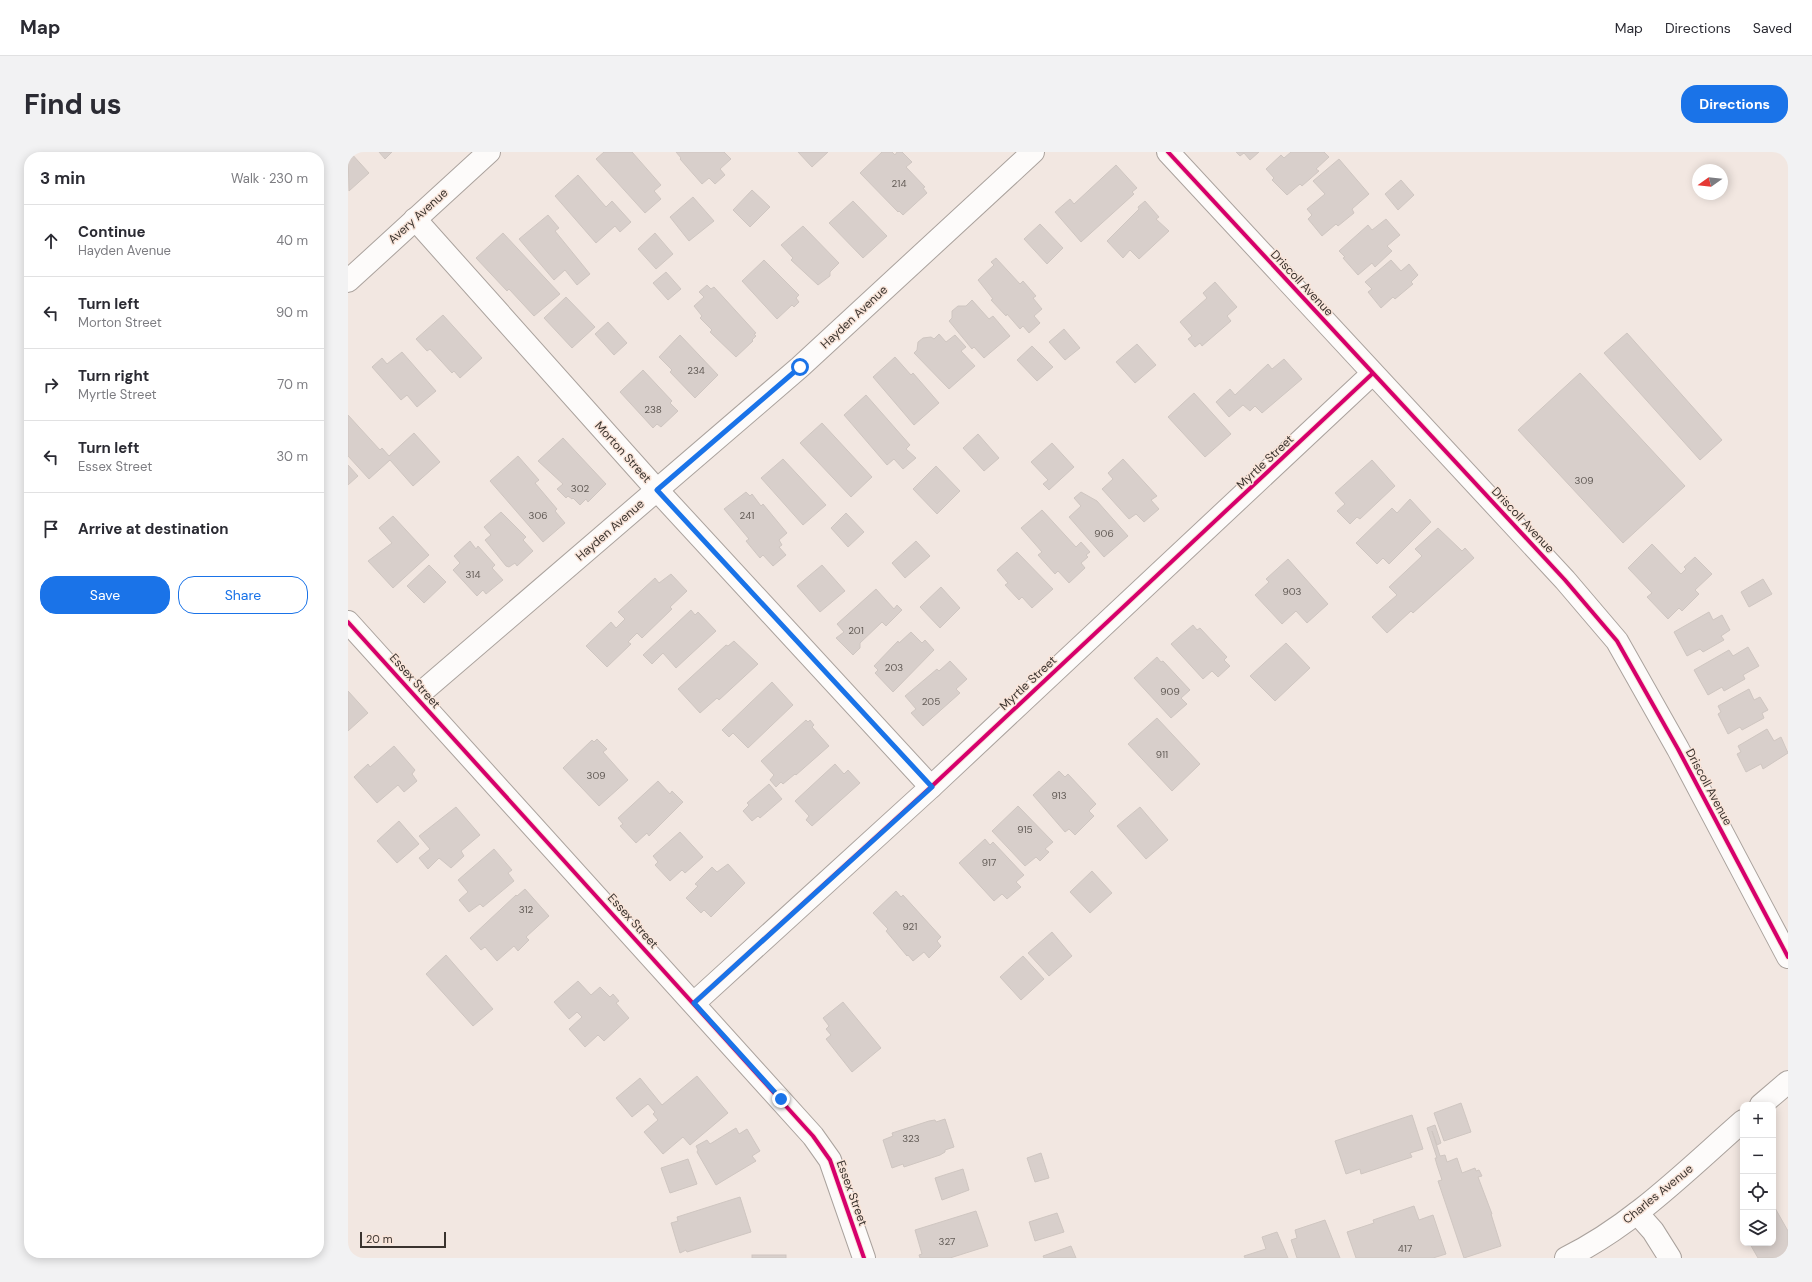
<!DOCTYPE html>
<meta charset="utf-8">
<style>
:root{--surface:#fff;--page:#f2f2f3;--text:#2b2b33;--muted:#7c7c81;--line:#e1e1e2;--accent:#1a73e8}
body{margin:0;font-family:"DM Sans",sans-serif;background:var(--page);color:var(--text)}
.controls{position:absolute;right:12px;bottom:12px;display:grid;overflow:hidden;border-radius:8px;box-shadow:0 2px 10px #0003}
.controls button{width:36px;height:36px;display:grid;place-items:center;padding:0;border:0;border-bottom:1px solid var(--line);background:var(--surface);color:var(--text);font:20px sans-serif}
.compass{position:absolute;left:1344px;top:12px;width:36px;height:36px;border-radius:50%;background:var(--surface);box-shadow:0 2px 10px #0003;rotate:255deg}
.scale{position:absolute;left:12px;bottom:10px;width:86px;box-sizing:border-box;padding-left:4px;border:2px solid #3a332e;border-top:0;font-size:11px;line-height:14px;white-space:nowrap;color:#3a332e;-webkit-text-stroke:3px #f9e5da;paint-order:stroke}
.stop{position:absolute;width:12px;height:12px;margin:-9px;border:3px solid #1a73e8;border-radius:50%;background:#fff}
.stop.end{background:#1a73e8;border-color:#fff;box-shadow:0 1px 4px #0008}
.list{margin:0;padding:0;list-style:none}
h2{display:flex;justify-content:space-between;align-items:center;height:52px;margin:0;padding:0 16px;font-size:17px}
h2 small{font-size:13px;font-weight:400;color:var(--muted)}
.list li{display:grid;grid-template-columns:26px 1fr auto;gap:12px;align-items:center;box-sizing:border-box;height:72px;padding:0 16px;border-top:1px solid var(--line)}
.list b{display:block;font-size:15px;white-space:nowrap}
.list p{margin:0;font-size:13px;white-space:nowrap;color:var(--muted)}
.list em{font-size:13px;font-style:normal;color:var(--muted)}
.actions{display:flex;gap:8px;padding:12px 16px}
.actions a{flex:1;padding:9px 0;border:1px solid var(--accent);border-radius:16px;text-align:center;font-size:14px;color:var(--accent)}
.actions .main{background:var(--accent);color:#fff}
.icon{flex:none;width:22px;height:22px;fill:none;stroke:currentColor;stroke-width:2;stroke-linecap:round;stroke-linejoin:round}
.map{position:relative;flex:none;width:1440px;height:1106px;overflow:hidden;border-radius:16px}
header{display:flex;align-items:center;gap:24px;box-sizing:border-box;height:56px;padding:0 20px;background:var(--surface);border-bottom:1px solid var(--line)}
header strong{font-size:19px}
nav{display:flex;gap:22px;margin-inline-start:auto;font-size:14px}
.intro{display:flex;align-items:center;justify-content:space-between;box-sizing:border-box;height:96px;padding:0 24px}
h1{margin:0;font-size:28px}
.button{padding:10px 18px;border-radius:16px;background:var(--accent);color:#fff;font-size:14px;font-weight:700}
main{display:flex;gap:24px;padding:0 24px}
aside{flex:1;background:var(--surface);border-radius:16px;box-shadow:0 2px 10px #0003}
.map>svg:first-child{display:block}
.building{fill:#d8cfcb;stroke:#cfc6c1}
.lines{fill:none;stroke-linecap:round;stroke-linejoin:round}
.street-casing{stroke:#aaa29d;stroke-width:24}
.secondary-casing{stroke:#aaa29d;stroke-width:24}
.street{stroke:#fdfbfa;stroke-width:22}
.secondary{stroke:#fdfbfa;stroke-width:22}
.cycleway-casing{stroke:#f9e5da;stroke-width:6}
.cycleway{stroke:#d6006c;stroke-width:4}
.route{stroke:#1a73e8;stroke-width:5}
.labels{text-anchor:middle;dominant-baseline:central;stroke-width:3;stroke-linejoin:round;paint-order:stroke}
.number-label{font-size:10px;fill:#635c57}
.street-label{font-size:12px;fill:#3a332e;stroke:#f9e5da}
</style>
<header>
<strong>Map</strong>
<nav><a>Map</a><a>Directions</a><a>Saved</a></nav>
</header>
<div class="intro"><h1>Find us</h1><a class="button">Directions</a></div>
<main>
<aside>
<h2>3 min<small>Walk · 230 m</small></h2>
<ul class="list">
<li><svg class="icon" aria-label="ahead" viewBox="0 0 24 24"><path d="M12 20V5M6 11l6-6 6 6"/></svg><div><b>Continue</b><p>Hayden Avenue</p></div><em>40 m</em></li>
<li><svg class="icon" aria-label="left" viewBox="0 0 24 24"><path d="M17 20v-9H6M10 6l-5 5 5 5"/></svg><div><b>Turn left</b><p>Morton Street</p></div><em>90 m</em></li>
<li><svg class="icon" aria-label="right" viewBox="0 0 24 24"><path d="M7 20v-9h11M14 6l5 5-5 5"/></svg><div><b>Turn right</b><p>Myrtle Street</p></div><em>70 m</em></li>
<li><svg class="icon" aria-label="left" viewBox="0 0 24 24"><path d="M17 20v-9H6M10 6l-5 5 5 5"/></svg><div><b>Turn left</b><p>Essex Street</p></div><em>30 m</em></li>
<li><svg class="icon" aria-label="arrive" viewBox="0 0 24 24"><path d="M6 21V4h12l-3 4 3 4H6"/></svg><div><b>Arrive at destination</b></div></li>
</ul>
<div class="actions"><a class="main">Save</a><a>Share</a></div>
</aside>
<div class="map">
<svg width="1440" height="1106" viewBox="0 0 1440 1106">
<rect width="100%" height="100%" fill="#f2e7e1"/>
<g class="building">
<polygon points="0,0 2,0 21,21 1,39"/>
<polygon points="31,0 44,0 37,7"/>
<polygon points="256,0 284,0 313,33 306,39 313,47 297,61 248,7"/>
<polygon points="328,0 376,0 383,7 372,17 377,23 367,32 361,26 354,32 332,7 333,6"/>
<polygon points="450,0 480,0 464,15"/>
<polygon points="534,0 544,0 547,3 549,0 554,0 564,10 558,15 577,35 575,36 579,41 555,63 551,59 550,60 512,21"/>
<polygon points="888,0 911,0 902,8 896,1 892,4"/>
<polygon points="943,0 976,0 981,5 968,17 971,19 954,34 952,32 939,43 924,28 926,26 918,17 933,3 936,6"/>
<polygon points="991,7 1021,42 1004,57 1006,61 990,74 988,72 974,84 960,67 964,63 959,57 977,42 965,29"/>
<polygon points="768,13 789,36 784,40 786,42 733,90 707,60 722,47 726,52"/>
<polygon points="230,23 258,55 264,49 283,70 272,80 267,74 248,91 207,44"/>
<polygon points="1053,28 1066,43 1050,58 1037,42"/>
<polygon points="404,38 422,55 402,75 385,58"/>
<polygon points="345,45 366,69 341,89 322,65"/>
<polygon points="505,49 539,84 515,106 481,71"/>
<polygon points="797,49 811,65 808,67 821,79 791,107 782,98 775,106 759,89 791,57 790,55"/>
<polygon points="200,63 211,76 207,79 242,122 229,133 217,118 206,128 171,87"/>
<polygon points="1038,67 1052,83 1039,94 1044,99 1027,115 1024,111 1010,123 995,106 997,105 991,99 1020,73 1024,78"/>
<polygon points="692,72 715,96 699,112 676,87"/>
<polygon points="455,74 491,111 482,120 482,124 470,133 443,108 445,106 433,93"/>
<polygon points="155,81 212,142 186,164 161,137 159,139 128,106"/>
<polygon points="307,81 325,102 308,117 290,97"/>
<polygon points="648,106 672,132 675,129 688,144 685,146 694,157 686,164 692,171 681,181 675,174 672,177 659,162 658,164 643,148 645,147 630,128 646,113 643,110"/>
<polygon points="416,108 451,143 448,146 451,150 446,155 444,153 429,167 394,129"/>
<polygon points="1043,108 1053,119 1061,112 1070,123 1063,130 1065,132 1047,147 1045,145 1033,156 1020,140 1024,137 1017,130"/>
<polygon points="318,120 333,137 320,148 305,131"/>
<polygon points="867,130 889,155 879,164 883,169 854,194 852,191 847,195 840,187 844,184 832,170 859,146 855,141"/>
<polygon points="359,133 363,137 366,135 408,181 406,182 408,184 404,188 405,189 388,205 362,180 364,178 352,166 354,164 346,154 356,145 351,140"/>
<polygon points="218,145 247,175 224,196 196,166"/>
<polygon points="624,148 641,167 645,164 662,184 636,206 626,195 624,197 601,169 604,166 604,159 610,154 618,154"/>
<polygon points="95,163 134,206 112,226 106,219 104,221 82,197 79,199 68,187"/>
<polygon points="260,170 279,191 266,203 247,182"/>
<polygon points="716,177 732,196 717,208 701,190"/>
<polygon points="1279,181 1374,288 1352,308 1256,201"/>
<polygon points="591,182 598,190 607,183 618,195 613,199 627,214 601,237 566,201 569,198 570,190 575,186 583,185 586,187"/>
<polygon points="332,183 370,223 347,246 322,220 324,218 311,205"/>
<polygon points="789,192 808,213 787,231 768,210"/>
<polygon points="684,194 705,215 689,229 669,208"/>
<polygon points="54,200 88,239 69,255 59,243 53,248 24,215 34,206 39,212"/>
<polygon points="547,205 563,223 565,221 591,251 566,273 525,225"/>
<polygon points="936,207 954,227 914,261 907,254 902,259 895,253 881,265 868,250 882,237 887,243 920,212 924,217"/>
<polygon points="295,218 324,249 322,251 330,259 313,275 309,272 305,276 272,240"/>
<polygon points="1232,221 1337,334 1275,391 1170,278"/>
<polygon points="846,241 883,282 857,305 820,265"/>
<polygon points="518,243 562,293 558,297 568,306 555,317 546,307 539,313 496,263"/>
<polygon points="0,263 32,298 34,296 41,304 66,281 92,310 65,334 42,308 21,327 0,304"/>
<polygon points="474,271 524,325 503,345 452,291"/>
<polygon points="630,282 651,306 636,319 615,296"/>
<polygon points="215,286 258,332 240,350 238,347 232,353 225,346 224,347 220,344 218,346 209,337 215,332 190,309"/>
<polygon points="704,291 726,315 701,338 695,332 700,328 683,310"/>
<polygon points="170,304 191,328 187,331 209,357 207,359 217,371 195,390 142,329"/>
<polygon points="435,307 478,353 455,373 413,326"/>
<polygon points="775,307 809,344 803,348 811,357 796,370 788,362 781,367 754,337 765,327 760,321"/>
<polygon points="1024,308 1047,334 1012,367 1009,365 1002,372 989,359 997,352 987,341"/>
<polygon points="0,313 10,324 0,333"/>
<polygon points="588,314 612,339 589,362 565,337"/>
<polygon points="398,340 402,344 404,342 413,354 415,352 439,381 431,388 434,393 431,395 438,403 425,414 415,403 412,406 398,389 401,387 376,357"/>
<polygon points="733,340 749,349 780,384 756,405 721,365 733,354 726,346"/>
<polygon points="1062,347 1083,370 1041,412 1035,406 1029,412 1008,391 1044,356 1049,361"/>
<polygon points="694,358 728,395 733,390 742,400 738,403 740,405 733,411 737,416 721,431 710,419 707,422 690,403 694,400 673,376"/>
<polygon points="153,360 178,385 175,388 185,399 169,414 167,411 161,415 158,414 137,388 143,383 136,375"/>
<polygon points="498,361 516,380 500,395 483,376"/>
<polygon points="45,364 81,403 45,436 20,409 44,391 31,376"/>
<polygon points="1090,376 1114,399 1117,396 1126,406 1065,461 1063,459 1039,481 1024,465 1049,443 1041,435 1074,404 1067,397"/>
<polygon points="122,389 128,397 130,394 147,413 144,416 155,428 138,442 135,438 129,444 105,418 112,411 106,404"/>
<polygon points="568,389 582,404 557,426 544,411"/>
<polygon points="1304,392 1333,422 1338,417 1336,415 1347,405 1364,422 1347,438 1351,442 1334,459 1331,456 1320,467 1299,445 1304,441 1280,416"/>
<polygon points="669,400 705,437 684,456 674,445 671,448 657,433 660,431 649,418"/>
<polygon points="940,407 980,452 959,471 948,459 934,472 907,443 921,430 918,427"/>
<polygon points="81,413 98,430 76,451 59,434"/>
<polygon points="474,413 497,439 472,460 449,434"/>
<polygon points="323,422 339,439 322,455 324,457 294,486 289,481 280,490 283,492 259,515 238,494 263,470 268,476 277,467 270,460 307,426 311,431"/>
<polygon points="1415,427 1424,442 1401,455 1393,440"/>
<polygon points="593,435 612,456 592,476 572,455"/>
<polygon points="528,437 546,457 549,453 554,458 538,474 534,470 512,491 512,496 505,503 488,486 496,480 489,472"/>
<polygon points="343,458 347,463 350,460 368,479 328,516 315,501 304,512 295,503"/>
<polygon points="1361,460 1365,468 1374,463 1382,478 1373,484 1376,488 1355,500 1352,497 1339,504 1326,480"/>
<polygon points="845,473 849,478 852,476 879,505 876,508 882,514 870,525 864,519 855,527 823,492"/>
<polygon points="563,480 574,491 577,488 586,498 545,540 527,521 530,518 526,514 550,489 551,491"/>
<polygon points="386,489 410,512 371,548 369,546 352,561 330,537 378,493 380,494"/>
<polygon points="938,491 962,516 927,549 902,524"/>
<polygon points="1400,495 1411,514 1395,523 1397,527 1376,539 1374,535 1360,543 1346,518 1381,498 1385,504"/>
<polygon points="809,505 813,510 815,509 842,538 833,546 839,552 823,566 786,526"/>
<polygon points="602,509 619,527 608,537 612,541 575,574 563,561 568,557 557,544 589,517 591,519"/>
<polygon points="424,530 445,553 400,596 385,581 381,585 374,578"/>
<polygon points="1401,537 1406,548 1412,545 1420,558 1414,561 1416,566 1394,578 1392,575 1380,582 1370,562 1373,560 1370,554"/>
<polygon points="0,539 20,561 0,579"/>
<polygon points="809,566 852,612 824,639 780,592"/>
<polygon points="458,568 460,570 462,568 466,573 464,575 481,594 448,623 447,622 435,632 433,630 428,635 422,628 426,623 413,609"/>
<polygon points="1419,577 1426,589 1433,585 1440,601 1415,617 1413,612 1398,620 1389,602 1393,600 1390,594"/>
<polygon points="249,587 259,597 255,600 280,628 251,654 215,616 244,588 246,590"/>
<polygon points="46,594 67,618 64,622 69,629 56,640 50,633 29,651 6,625 20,612 22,615"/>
<polygon points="487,612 496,622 500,618 512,631 464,674 458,668 461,664 447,649"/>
<polygon points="711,619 717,625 720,622 748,652 741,659 746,664 727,683 721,677 717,680 685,643"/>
<polygon points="310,629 322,642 324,639 335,650 301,684 299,681 288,691 272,674 275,672 270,666"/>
<polygon points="421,632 434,647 412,666 410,664 404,669 395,659 401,653 399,651"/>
<polygon points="670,654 705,690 697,697 701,700 692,709 688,705 677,714 644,679"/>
<polygon points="108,655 132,683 113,699 116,704 103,716 91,706 80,717 71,706 82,697 71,684"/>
<polygon points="792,655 820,688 798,707 769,674"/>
<polygon points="51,669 71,692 49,711 29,689"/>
<polygon points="332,680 355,705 337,721 334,718 322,729 307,713 310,710 305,704"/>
<polygon points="637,687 642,693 645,690 676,723 668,730 673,735 659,747 654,742 646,749 611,711"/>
<polygon points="146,697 164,718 160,721 166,729 135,755 132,752 121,760 111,748 120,740 110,728"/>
<polygon points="380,712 397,731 363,765 356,758 353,761 338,746 350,734 347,732 364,715 369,720"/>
<polygon points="744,719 764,741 742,761 722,740"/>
<polygon points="177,737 201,764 178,785 181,788 170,799 166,794 149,809 137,795 133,798 122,786 168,743 169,744"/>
<polygon points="548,739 553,745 555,743 593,785 589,789 593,794 581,806 576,800 565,809 560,803 559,804 538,779 540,777 525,761"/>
<polygon points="704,780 724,804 701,824 680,801"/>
<polygon points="98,803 145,857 125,874 78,822"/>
<polygon points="675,804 696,827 673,848 652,825"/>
<polygon points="230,829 243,843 252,835 262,845 265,842 271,849 268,851 281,866 256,889 250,883 237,895 221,877 234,865 229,860 221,867 206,850"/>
<polygon points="495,850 533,896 504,920 478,887 483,883 478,877 481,874 475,866"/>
<polygon points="349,924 380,961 342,993 335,985 315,1002 296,980 310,968 305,962 307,960 300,952 284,965 268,946 292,926 314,953"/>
<polygon points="1113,951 1123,980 1096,989 1086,961"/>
<polygon points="1064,963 1075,997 1062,1001 1064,1005 1013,1022 1012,1017 998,1022 987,989"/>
<polygon points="597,967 606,995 597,998 597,1000 592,1003 556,1015 555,1012 544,1016 535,988 545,984 544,981 581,969 587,968 588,970"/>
<polygon points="1087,973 1093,991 1089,993 1084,979 1092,1004 1097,1003 1099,1010 1109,1006 1114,1021 1127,1016 1128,1019 1131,1018 1134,1024 1130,1025 1144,1062 1143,1062 1153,1094 1116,1106 1090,1029 1094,1028 1089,1013 1087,1006 1089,1006 1079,976"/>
<polygon points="388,976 391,982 399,977 412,999 404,1004 408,1009 368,1033 349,1000 350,998 348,994 359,988 362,992"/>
<polygon points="693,1001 701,1026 687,1030 679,1006"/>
<polygon points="340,1007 349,1032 322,1041 313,1016"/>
<polygon points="615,1017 621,1038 594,1048 587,1026"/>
<polygon points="392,1045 403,1080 339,1100 338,1098 332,1101 323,1071 330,1069 329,1065"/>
<polygon points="1066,1054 1071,1068 1085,1063 1098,1102 1085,1106 1008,1106 999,1080 1026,1071 1025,1068"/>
<polygon points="1427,1056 1440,1079 1440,1106 1410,1106 1402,1092 1425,1091 1425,1057"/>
<polygon points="628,1059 640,1094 602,1106 572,1106 571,1103 574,1102 567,1078"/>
<polygon points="709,1061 716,1080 687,1089 681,1070"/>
<polygon points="977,1068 992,1106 949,1106 943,1088 949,1086 947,1078"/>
<polygon points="929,1080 940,1106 897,1106 896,1104 918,1097 914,1085"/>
<polygon points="723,1094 728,1106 696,1106 695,1104"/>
<rect x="404" y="1103" width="34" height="3"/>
</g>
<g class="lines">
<defs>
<g id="street">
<polyline points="820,0 1217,428 1269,489 1330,597 1440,805"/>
<polyline points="67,67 309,338 583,635"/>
<polyline points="0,470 465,984 482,1008 516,1106"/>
<polyline points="68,545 452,215 685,0"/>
<polyline points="346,851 583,635 1024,222"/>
<polyline points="1289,1061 1305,1079 1322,1106"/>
</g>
<g id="secondary">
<polyline points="0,129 141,0"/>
<polyline points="1413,953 1440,930"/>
<path d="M1218,1106C1285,1073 1339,1018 1395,969"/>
</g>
</defs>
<use href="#street" class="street-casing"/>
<use href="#secondary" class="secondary-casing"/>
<use href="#street" class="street"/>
<use href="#secondary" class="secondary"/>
<defs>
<g id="cycleway">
<polyline points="820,0 1217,428 1269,489 1330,597 1440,805"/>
<polyline points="0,470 465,984 482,1008 516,1106"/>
<polyline points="346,851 583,635 1024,222"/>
</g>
</defs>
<use href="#cycleway" class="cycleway-casing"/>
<use href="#cycleway" class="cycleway"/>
</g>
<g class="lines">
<polyline class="route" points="433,947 346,851 584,635 309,338 452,215"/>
</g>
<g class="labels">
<g class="number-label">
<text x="551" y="31">214</text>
<text x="348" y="218">234</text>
<text x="305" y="257">238</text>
<text x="1236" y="328">309</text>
<text x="232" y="336">302</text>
<text x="190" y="363">306</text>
<text x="399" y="363">241</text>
<text x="756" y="381">906</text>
<text x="125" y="422">314</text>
<text x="944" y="439">903</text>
<text x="508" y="478">201</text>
<text x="546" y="515">203</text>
<text x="822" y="539">909</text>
<text x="583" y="549">205</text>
<text x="814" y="602">911</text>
<text x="248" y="623">309</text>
<text x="711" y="643">913</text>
<text x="677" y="677">915</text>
<text x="641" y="710">917</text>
<text x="178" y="757">312</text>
<text x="562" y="774">921</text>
<text x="563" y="986">323</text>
<text x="599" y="1089">327</text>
<text x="1057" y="1096">417</text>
</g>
<g class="street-label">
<text transform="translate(70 64) rotate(-42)">Avery Avenue</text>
<text transform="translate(954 131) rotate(47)">Driscoll Avenue</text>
<text transform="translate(506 165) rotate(-43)">Hayden Avenue</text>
<text transform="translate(275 300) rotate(48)">Morton Street</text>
<text transform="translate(917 310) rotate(-43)">Myrtle Street</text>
<text transform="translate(1175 368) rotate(47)">Driscoll Avenue</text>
<text transform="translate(262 378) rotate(-41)">Hayden Avenue</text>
<text transform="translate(67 529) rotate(48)">Essex Street</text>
<text transform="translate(680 531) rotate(-43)">Myrtle Street</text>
<text transform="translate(1361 635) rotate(62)">Driscoll Avenue</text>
<text transform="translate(285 769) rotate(48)">Essex Street</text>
<text transform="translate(504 1041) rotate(70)">Essex Street</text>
<text transform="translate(1310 1042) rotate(-39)">Charles Avenue</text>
</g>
</g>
</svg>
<div class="controls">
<button>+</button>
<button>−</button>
<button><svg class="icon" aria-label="locate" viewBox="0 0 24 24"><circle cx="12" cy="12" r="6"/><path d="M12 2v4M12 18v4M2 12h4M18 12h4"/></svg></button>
<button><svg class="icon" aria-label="layers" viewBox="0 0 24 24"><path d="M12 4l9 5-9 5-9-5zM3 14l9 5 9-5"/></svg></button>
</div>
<svg class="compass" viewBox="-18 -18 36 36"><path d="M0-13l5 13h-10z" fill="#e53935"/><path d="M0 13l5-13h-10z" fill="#7c7c81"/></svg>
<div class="scale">20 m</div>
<div class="stop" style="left:452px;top:215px"></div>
<div class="stop end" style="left:433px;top:947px"></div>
</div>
</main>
